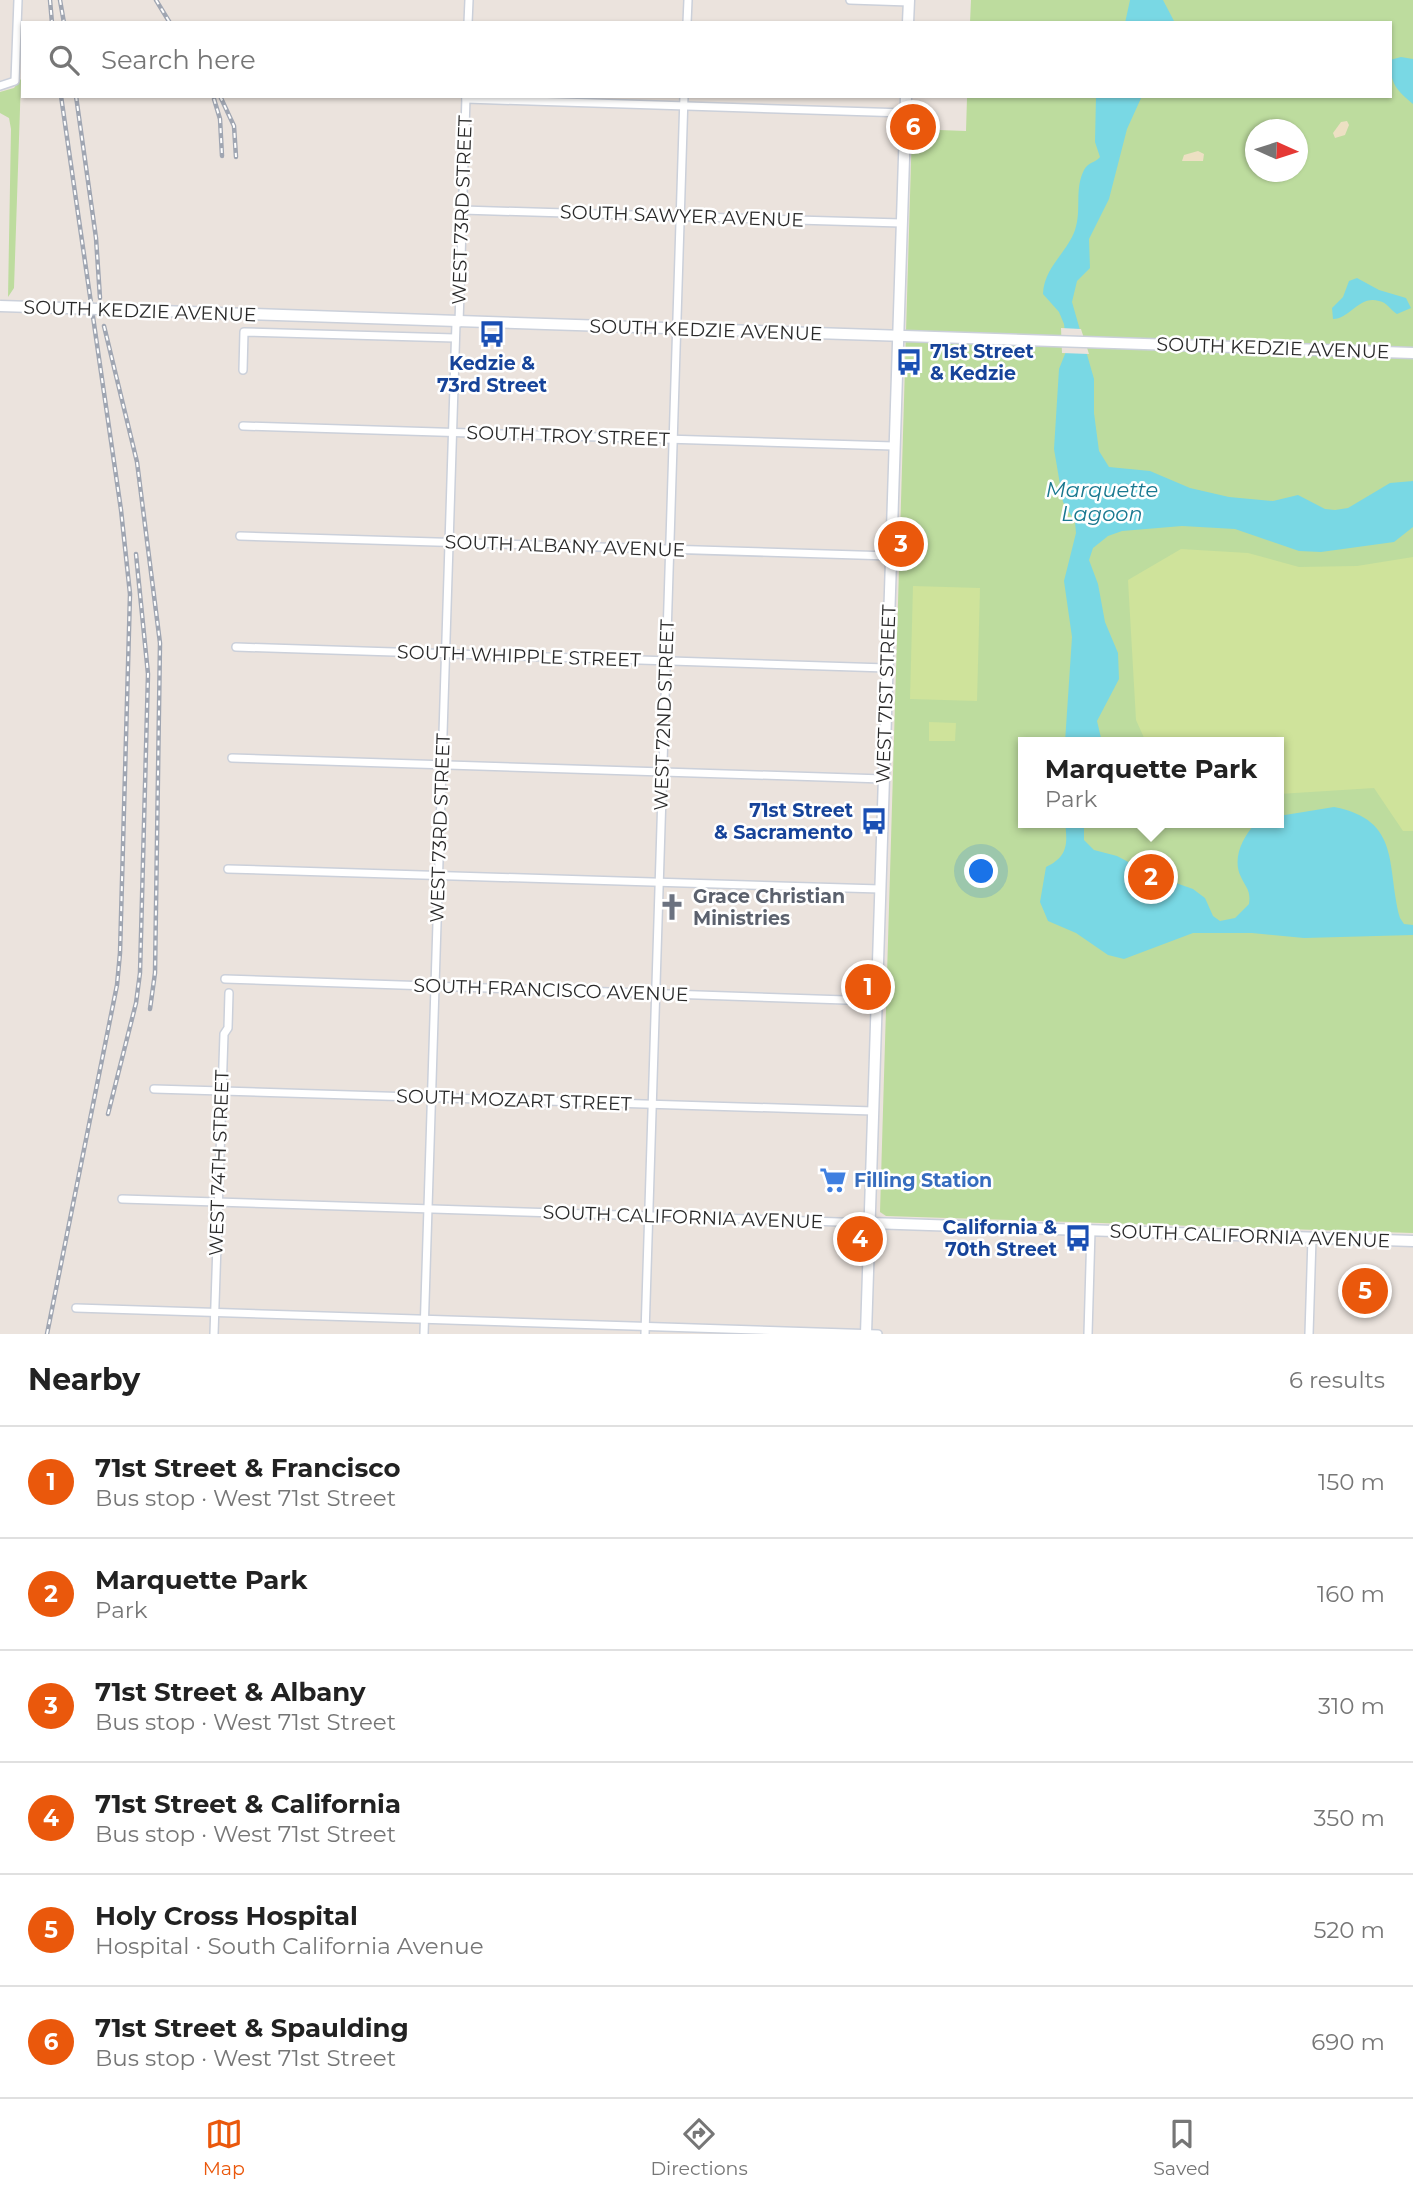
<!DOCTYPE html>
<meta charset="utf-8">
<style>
:root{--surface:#fff;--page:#f6f6f6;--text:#222;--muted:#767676;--line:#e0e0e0;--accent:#ea580c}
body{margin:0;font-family:Montserrat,sans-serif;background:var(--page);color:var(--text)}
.compass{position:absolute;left:1245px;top:119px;width:63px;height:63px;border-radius:50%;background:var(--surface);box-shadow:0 2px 5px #0004;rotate:93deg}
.you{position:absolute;left:982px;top:872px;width:24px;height:24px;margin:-18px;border:5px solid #fff;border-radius:50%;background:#1a73e8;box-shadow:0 0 0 10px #1a73e833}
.badge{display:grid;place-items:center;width:46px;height:46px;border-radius:50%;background:var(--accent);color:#fff;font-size:23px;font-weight:700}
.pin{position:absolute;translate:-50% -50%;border:4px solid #fff;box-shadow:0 2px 7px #0006}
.popup{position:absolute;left:1018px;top:737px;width:266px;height:91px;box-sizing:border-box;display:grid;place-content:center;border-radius:0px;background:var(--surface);filter:drop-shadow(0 2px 5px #0005);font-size:23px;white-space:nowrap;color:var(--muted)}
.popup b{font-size:26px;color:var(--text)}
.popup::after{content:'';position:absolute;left:50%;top:100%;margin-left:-14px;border:14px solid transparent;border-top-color:var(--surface)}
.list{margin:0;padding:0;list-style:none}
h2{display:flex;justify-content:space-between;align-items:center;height:91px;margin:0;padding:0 28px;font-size:30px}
h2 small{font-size:23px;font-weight:400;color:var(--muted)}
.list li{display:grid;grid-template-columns:46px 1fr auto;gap:21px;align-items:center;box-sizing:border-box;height:112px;padding:0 28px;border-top:2px solid var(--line)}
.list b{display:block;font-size:26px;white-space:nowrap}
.list p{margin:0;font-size:23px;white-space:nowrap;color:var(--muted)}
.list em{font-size:23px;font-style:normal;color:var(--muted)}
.icon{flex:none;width:38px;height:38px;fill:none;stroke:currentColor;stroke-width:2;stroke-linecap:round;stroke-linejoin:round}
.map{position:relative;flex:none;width:1413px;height:1334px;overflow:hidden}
.search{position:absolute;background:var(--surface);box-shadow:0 2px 5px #0004;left:21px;right:21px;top:21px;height:77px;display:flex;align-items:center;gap:18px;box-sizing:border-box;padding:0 24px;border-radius:0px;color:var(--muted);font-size:26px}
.sheet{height:763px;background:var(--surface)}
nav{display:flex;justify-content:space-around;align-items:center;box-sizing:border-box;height:98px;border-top:2px solid var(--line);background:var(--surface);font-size:19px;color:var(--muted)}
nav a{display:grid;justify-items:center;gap:4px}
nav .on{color:var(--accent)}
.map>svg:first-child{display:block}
.green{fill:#bddc9e;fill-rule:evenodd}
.sand{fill:#ede0c3}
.pitch{fill:#cfe39b}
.water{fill:#79d8e4}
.pier{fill:#ebe3dd}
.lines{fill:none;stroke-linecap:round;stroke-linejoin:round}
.street-casing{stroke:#cbd0da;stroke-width:10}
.secondary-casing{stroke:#cbd0da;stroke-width:13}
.street{stroke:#fff;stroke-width:7}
.secondary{stroke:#fff;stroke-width:10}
.rail-casing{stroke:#a0a6b2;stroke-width:4.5}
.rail{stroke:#fff;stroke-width:2;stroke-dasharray:5;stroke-linecap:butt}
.secondary-bridge-casing{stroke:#cbd0da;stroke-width:13;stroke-linecap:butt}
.secondary-bridge{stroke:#fff;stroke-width:10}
.labels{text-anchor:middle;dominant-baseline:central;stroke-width:5;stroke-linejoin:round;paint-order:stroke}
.street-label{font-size:19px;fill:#2a2a2a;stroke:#fff}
.transit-label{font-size:19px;font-weight:bold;fill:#164399;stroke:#fff;text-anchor:end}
.worship-label{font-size:19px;font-weight:bold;fill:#5b616d;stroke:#fff;text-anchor:start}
.shop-label{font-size:19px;font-weight:bold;fill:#366cbe;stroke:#fff;text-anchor:start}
.water-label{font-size:21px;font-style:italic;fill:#19788f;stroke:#fff}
</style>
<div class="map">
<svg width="1413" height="1334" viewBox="0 0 1413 1334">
<rect width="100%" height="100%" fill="#ebe3dd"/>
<g class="green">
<path d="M971,0H1413V1233L886,1216L880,1212L912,129L966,131L967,98L979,96H1390V23H970ZM1256,130H1298V172H1256ZM1023,742H1279V823H1023Z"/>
<polygon points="21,79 14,288 8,297 11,129 9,118 0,113 0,92 14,88"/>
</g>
<g class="sand">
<polygon points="1347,121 1349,125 1345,135 1335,138 1333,133 1341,122"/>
<polygon points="1198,151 1204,154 1203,161 1182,161 1184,155"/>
</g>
<g class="pitch">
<polygon points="1181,549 1248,553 1299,567 1357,566 1413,557 1413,831 1403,831 1374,788 1279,794 1279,742 1146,742 1136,720 1128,580"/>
<polygon points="913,586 980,588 977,701 910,699"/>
<polygon points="929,722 956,723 955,741 929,741"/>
</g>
<g class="water">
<polygon points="1130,0 1163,0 1175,23 1125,23"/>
<path d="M1401,57L1413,59V104C1396,90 1390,83 1390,60Z"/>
<path d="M1096,96H1142L1127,129L1109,199L1089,239L1090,268L1077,281L1072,302L1094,379V413L1099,451L1109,467L1150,471L1190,488L1229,497L1273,501L1298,495L1325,509L1335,510L1348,508L1390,483L1413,481V527L1394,542L1321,552L1299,551L1235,529L1182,526L1122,531L1108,536L1093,548L1089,560L1098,584L1105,622L1118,653L1119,679L1097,721L1102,742H1065L1072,637L1064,581L1076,533L1075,522L1063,502L1054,449L1059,369L1067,349L1064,324L1059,312L1043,294C1044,267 1067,253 1075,230C1082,210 1074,190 1084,170C1088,162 1095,163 1100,157L1095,142Z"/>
<path d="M1357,278L1379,290L1406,298L1411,308L1397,314C1391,311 1387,302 1379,301C1359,295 1350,319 1333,319L1332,308L1343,297L1349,281Z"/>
<path d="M1334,807C1402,820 1386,867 1400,918L1404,924L1413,925V935L1304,938L1252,933H1193L1124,959L1108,955L1076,933L1048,921L1040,902L1046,867C1067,857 1068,845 1065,823H1088L1084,828V840L1094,850L1117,856L1153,875L1193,889L1205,898L1213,916L1220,921L1235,918L1249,904C1251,890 1246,888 1241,877C1232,859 1242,838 1255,824L1279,823V816Z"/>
</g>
<polygon class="pier" points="1061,328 1081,329 1089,354 1062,353"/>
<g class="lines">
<defs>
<g id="street">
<polyline points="850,0 909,2"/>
<polyline points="468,23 469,0"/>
<polyline points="687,23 688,0"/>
<polyline points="0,86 15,81 18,0"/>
<polyline points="466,99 905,113"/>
<polyline points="462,210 901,223"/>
<polyline points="459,323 466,97"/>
<polyline points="243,370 244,332 455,338"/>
<polyline points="243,426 893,446"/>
<polyline points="240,536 890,556"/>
<polyline points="236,647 886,668"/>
<polyline points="232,758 883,779"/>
<polyline points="228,869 880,889"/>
<polyline points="225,979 876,1001"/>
<polyline points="154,1089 873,1111"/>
<polyline points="122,1199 870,1223"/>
<polyline points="76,1308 878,1334"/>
<polyline points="214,1334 224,1034 228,1028 229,993"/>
<polyline points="424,1334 456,323"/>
<polyline points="645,1334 684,96"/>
<polyline points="1088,1334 1091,1230"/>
<polyline points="1309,1334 1312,1238"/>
</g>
<g id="secondary">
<polyline points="908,23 909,0"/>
<polyline points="131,310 1413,353"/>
<polyline points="870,1223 1413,1241"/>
<polyline points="866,1334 906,96"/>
</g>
</defs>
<use href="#street" class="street-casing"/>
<use href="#secondary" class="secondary-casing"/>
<use href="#street" class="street"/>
<use href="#secondary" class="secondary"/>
<defs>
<g id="rail">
<polyline points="50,0 52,23"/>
<polyline points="60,0 64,23"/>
<polyline points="156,0 170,23"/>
<polyline points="76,96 96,238 100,298"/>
<polyline points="220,96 234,126 236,157"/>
<polyline points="214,99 220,119 222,156"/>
<polyline points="104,326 137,462 160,643 155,973 150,1009"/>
<polyline points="108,1114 136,1003 140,973 148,674 136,554"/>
<polyline points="47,1334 117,985 120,953 130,594 121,510 61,96"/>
</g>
</defs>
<use href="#rail" class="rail-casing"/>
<use href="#rail" class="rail"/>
<defs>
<polyline id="secondary-bridge" points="0,306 131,310"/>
</defs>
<use href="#secondary-bridge" class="secondary-bridge-casing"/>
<use href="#secondary-bridge" class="secondary-bridge"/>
</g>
<defs>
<symbol id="bus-bare" viewBox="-9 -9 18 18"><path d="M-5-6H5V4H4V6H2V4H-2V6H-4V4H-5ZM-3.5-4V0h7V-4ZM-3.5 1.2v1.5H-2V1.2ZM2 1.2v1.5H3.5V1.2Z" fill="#1a4fb4" stroke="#fff" stroke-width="2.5" paint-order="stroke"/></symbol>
<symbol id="church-bare" viewBox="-9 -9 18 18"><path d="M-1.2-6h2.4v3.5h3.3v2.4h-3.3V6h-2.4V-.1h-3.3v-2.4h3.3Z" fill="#6b7280" stroke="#fff" stroke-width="2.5" paint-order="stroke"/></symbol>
<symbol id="supermarket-bare" viewBox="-9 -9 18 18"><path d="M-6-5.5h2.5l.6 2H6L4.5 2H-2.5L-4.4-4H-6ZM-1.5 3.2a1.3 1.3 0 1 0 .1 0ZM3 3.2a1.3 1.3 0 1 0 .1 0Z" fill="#3f7fe0" stroke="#fff" stroke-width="2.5" paint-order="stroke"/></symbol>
</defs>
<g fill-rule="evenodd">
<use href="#bus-bare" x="473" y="315" width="38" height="38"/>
<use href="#bus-bare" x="890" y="343" width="38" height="38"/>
<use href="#bus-bare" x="855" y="802" width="38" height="38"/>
<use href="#church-bare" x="653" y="888" width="38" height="38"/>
<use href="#supermarket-bare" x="814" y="1161" width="38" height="38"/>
<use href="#bus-bare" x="1059" y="1219" width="38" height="38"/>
</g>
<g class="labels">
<g class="street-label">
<text transform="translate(462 210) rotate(-88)">WEST 73RD STREET</text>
<text transform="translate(682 216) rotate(2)">SOUTH SAWYER AVENUE</text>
<text transform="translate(140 311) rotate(2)">SOUTH KEDZIE AVENUE</text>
<text transform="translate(706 330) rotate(2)">SOUTH KEDZIE AVENUE</text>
<text transform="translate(1273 348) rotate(2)">SOUTH KEDZIE AVENUE</text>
<text transform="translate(568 436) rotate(2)">SOUTH TROY STREET</text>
<text transform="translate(565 546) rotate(2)">SOUTH ALBANY AVENUE</text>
<text transform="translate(519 656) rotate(2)">SOUTH WHIPPLE STREET</text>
<text transform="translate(886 694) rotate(-88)">WEST 71ST STREET</text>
<text transform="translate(664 715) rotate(-88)">WEST 72ND STREET</text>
<text transform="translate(440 828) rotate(-88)">WEST 73RD STREET</text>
<text transform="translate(551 990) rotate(2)">SOUTH FRANCISCO AVENUE</text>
<text transform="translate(514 1100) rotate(2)">SOUTH MOZART STREET</text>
<text transform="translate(219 1163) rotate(-88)">WEST 74TH STREET</text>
<text transform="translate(683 1217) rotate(2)">SOUTH CALIFORNIA AVENUE</text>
<text transform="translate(1250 1236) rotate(2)">SOUTH CALIFORNIA AVENUE</text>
</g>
<g class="transit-label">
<text x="930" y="351" text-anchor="start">71st Street<tspan x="930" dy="22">&amp; Kedzie</tspan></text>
<text x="492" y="363" text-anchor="middle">Kedzie &amp;<tspan x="492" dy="22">73rd Street</tspan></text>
<text x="853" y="810">71st Street<tspan x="853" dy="22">&amp; Sacramento</tspan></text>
<text x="1057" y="1227">California &amp;<tspan x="1057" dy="22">70th Street</tspan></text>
</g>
<g class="worship-label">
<text x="693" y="896">Grace Christian<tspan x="693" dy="22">Ministries</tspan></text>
</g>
<g class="shop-label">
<text x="854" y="1180">Filling Station</text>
</g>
<g class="water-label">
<text x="1102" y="489">Marquette<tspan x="1102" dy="24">Lagoon</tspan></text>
</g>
</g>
</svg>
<svg class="compass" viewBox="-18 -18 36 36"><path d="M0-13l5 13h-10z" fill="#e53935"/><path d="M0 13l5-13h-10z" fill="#767676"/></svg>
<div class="you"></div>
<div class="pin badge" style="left:868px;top:987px">1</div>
<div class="pin badge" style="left:1151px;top:877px">2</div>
<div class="popup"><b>Marquette Park</b>Park</div>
<div class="pin badge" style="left:901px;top:544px">3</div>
<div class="pin badge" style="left:860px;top:1239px">4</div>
<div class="pin badge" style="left:1365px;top:1291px">5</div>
<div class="pin badge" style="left:913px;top:127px">6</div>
<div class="search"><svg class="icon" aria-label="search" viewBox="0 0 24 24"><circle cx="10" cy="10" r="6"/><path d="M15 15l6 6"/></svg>Search here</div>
</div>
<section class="sheet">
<h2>Nearby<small>6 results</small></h2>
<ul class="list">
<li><span class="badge">1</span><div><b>71st Street &amp; Francisco</b><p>Bus stop · West 71st Street</p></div><em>150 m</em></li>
<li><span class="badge">2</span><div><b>Marquette Park</b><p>Park</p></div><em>160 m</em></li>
<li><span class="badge">3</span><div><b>71st Street &amp; Albany</b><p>Bus stop · West 71st Street</p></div><em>310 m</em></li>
<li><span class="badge">4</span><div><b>71st Street &amp; California</b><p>Bus stop · West 71st Street</p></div><em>350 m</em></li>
<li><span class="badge">5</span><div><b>Holy Cross Hospital</b><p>Hospital · South California Avenue</p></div><em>520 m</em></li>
<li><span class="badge">6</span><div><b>71st Street &amp; Spaulding</b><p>Bus stop · West 71st Street</p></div><em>690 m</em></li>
</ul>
</section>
<nav>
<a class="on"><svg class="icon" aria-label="map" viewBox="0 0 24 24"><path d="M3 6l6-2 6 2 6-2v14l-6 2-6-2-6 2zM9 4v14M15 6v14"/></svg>Map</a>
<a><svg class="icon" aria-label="directions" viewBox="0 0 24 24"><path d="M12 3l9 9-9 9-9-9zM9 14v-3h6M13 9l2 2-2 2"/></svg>Directions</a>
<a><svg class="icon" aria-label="saved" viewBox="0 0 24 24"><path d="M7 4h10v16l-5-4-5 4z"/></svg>Saved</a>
</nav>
